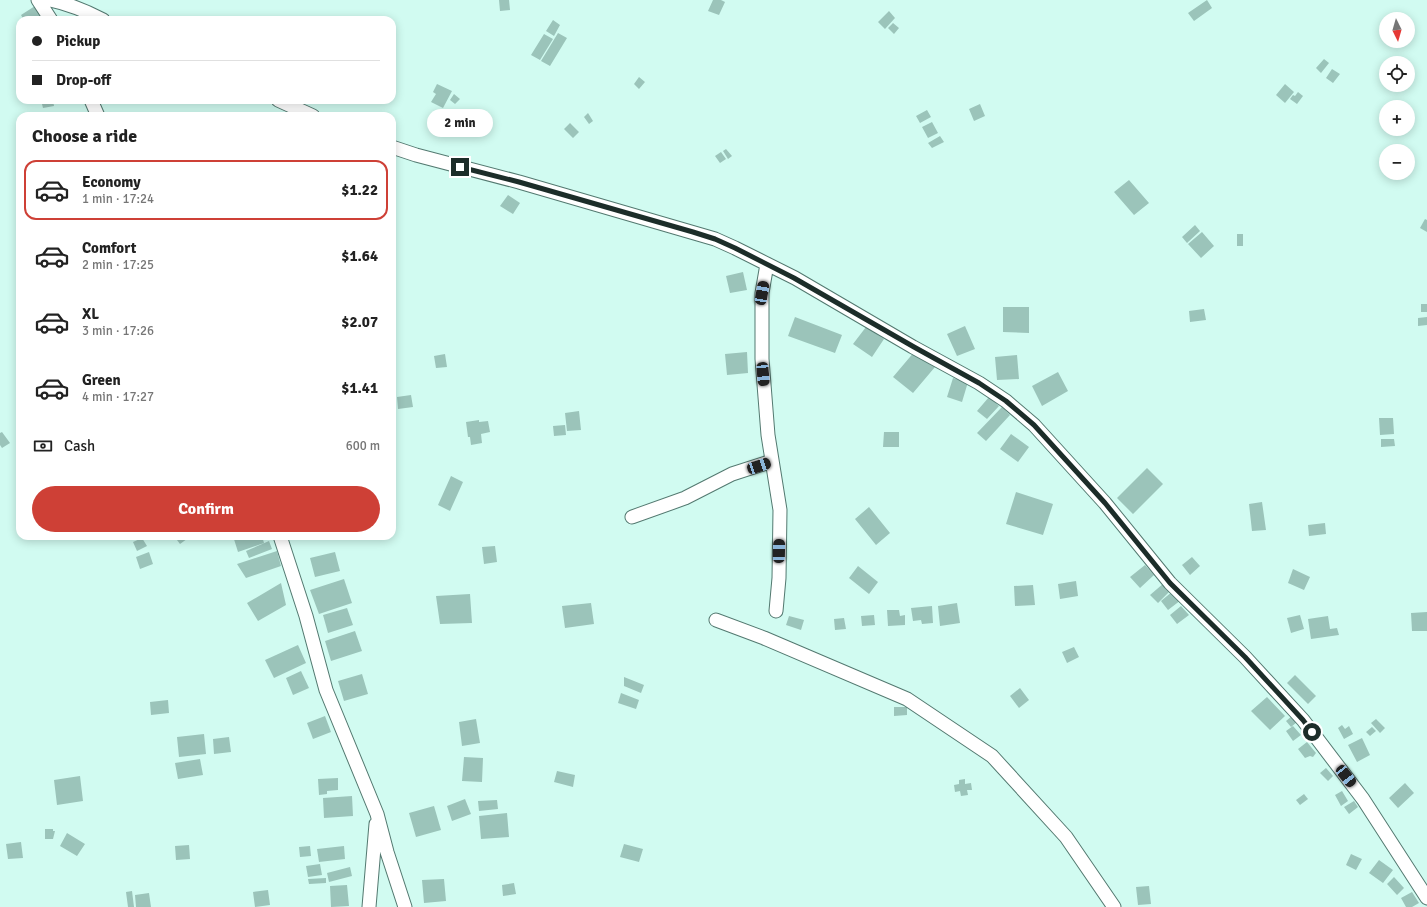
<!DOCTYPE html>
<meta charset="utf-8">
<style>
body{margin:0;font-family:Signika,sans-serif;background:#f6f6f6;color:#222;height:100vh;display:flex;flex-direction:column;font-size:15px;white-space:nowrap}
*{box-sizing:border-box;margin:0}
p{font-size:13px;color:#767676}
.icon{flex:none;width:22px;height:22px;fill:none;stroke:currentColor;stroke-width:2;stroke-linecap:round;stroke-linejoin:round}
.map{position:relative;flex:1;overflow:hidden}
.side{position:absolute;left:16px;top:112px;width:380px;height:428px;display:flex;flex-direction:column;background:#fff;border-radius:12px;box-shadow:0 2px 10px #0003}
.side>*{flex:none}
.top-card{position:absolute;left:16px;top:16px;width:380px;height:88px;border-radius:12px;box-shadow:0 2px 10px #0003;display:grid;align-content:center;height:88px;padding:0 16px;background:#fff}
.needle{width:26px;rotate:175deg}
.buttons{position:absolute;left:1379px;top:12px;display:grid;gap:8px}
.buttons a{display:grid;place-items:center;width:36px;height:36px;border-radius:50%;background:#fff;box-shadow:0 2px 10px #0003;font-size:20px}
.end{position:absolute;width:18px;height:18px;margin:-9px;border:5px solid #1c2d29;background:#fff;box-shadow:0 0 0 2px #fff}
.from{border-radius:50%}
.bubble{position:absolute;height:28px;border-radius:14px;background:#fff;box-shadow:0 2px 10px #0003;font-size:13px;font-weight:800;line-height:28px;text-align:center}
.car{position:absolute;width:12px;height:24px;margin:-12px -6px;border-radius:5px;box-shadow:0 0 3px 1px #0007;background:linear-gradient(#222 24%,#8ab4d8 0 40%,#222 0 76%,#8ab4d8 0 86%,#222 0)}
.top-card b{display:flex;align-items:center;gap:14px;height:38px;font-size:15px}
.top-card b+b{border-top:1px solid #e0e0e0}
.top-card i{width:10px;height:10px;background:#222}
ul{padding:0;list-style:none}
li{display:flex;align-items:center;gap:12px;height:60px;margin:0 8px 6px;padding:0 8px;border:2px solid transparent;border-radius:12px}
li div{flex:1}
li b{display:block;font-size:15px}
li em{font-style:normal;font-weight:800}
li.selected{border-color:#ce4036}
li>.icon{width:36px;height:36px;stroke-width:1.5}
h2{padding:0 16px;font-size:18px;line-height:48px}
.pay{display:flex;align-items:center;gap:10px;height:44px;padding:0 16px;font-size:15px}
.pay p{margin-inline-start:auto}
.button{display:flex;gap:8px;margin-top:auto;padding:8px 16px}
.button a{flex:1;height:46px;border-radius:24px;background:#ce4036;color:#fff;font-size:16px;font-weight:800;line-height:46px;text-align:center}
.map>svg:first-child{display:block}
.building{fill:#9bc4ba}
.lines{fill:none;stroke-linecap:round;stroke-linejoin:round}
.minor-casing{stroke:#537970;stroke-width:15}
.minor{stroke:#fff;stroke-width:13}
.route{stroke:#1c2d29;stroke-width:5}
</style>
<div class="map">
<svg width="1427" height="907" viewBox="0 0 1427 907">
<rect width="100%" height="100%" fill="#d1fbf1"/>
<!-- building -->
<path class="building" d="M499 0H509L510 10 500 11Z
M713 0H721L725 2 719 15 708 11Z
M1207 0 1212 8 1194 21 1188 13Z
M35 6 44 20H24L21 15Z
M889 11 895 18 885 29 878 22Z
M553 20 560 25 554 36 546 31Z
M893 23 899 28 894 34 888 28Z
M558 33 567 38 550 66 541 61Z
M544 34 553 39 540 60 531 55Z
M1324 59 1329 63 1321 73 1316 68Z
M1332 69 1340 74 1333 83 1326 78Z
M639 77 645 82 639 89 634 84Z
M437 84 452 91 443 108 431 102 436 94 433 92Z
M1285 84 1294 92 1285 103 1276 95Z
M1298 92 1303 96 1297 104 1290 99 1293 95 1295 96Z
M454 94 460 99 455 104 450 100Z
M41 100H53L54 106 43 108Z
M980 104 985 116 974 121 969 109Z
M927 110 931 117 920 123 916 116Z
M588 113 593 121 589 124 584 117Z
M932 122 938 133 928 138 922 127Z
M570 123 579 132 573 138 564 129Z
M940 136 944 142 932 148 928 143Z
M726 149 732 156 728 159 723 151Z
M721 152 726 159 720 163 715 156Z
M1129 180 1149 203 1134 215 1114 192Z
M508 195 520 203 513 214 500 206Z
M1425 219 1427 220V232L1420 228Z
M1195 225 1200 231 1187 243 1182 237Z
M1202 232 1214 246 1201 258 1188 244Z
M1237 234H1243V246H1237Z
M743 272 747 290 730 293 726 276Z
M1421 304H1427V312H1421Z
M1003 307H1029V333L1003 332Z
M1204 309 1206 320 1190 322 1189 311Z
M795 317 842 335 835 353 788 336Z
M1427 317V325L1418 326V318Z
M965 326 975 349 957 356 947 334Z
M866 327 884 339 872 357 853 344Z
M915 351 935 367 913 393 893 377Z
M747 352 748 373 727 375 725 354Z
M445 354 447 367 436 368 434 356Z
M1017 355 1019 379 997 380 995 357Z
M1058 372 1068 391 1042 406 1032 386Z
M953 378 968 382 962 402 947 397Z
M411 395 413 407 398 409 397 397Z
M989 397 999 406 987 419 977 411Z
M1002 407 1010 415 986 441 977 433Z
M579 411 581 430 567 431 565 413Z
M1379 418H1393L1394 434 1380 435Z
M479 420V422L488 421 490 432 481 434 482 443 471 445 470 437H468L466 422Z
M565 425 566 435 554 436 553 426Z
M2 432 10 443 2 448 0 445V433Z
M884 432H899V447H883Z
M1011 434 1029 447 1018 462 1000 449Z
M1381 439H1394L1395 446 1381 447Z
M1147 468 1163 484 1133 514 1117 498Z
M451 476 463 482 450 511 438 505Z
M1016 492 1053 504 1043 535 1006 524Z
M1262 502 1266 530 1252 531 1249 504Z
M869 507 890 533 876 545 855 519Z
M1325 523 1326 534 1309 536 1308 525Z
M174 536H191L180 544Z
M233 536H242L243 540 254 536H262L264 543 238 552Z
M142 538 147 546 137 551 133 542Z
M269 541 272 549 249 558 246 551Z
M495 546 497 562 484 564 482 547Z
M277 551 281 566 246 578 237 564Z
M149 552 153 564 140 569 136 557Z
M335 552 340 571 315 577 310 558Z
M1192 557 1200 566 1190 575 1182 565Z
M1145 565 1154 575 1140 588 1130 577Z
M858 566 878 582 869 594 849 578Z
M1293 569 1310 577 1304 590 1288 583Z
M344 579 352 603 319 614 310 590Z
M1076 581 1078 596 1060 599 1058 584Z
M281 583 286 605 258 621 247 603Z
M1164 583 1171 590 1158 603 1150 595Z
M1033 585 1035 605 1015 606 1014 586Z
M1173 591 1181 600 1168 610 1161 601Z
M470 594 472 623 440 624 436 596Z
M591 603 594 624 565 628 562 606Z
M957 603 960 623 940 626 938 606Z
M932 606 933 623 922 624 921 620 913 621 911 608Z
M1181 606 1189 615 1177 624 1170 615Z
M347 608 353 625 328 633 323 615Z
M887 610H899L900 616 905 615V625L888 626Z
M1427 612V631H1412L1411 613Z
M874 615 875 625 862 626 861 616Z
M1300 615 1304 629 1291 633 1287 618Z
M789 616 804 620 801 630 786 625Z
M1328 616 1330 629 1337 628 1339 635 1311 639 1308 619Z
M844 618 846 629 835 630 834 619Z
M355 631 362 651 331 661 325 641Z
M298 645 306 663 274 678 265 660Z
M1074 647 1079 657 1067 663 1062 652Z
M301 671 309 688 293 695 286 678Z
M362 674 368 694 344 701 338 681Z
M1295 675 1316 696 1308 704 1287 683Z
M624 677 644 685 641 693 624 686Z
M1020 688 1029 700 1019 708 1010 696Z
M621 693 639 700 636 709 618 703Z
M1267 697 1285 716 1270 730 1251 711Z
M168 700 169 713 151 715 150 702Z
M894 707H907V715L894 716Z
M325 716 331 732 313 739 307 723Z
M1292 716 1297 722 1291 727 1286 721Z
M476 719 480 743 462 746 459 722Z
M1376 719 1385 728 1380 733 1371 723Z
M1342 725 1345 729 1349 726 1353 734 1344 739 1338 728Z
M1293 726 1301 735 1293 741 1286 731Z
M1372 727 1376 731 1370 736 1366 732Z
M204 734 206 754 179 757 177 737Z
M229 737 231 752 214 754 213 739Z
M1362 738 1370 755 1357 762 1348 745Z
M1307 742 1316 753 1313 757 1310 756 1305 758 1298 749Z
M464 757 483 758 482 782 462 781Z
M200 759 203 775 178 779 175 763Z
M1326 768 1333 776 1328 781 1320 773Z
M557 771 575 775 573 787 554 782Z
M80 776 83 801 57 805 54 780Z
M338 778V790L327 791V794L319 795 318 779Z
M965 779V784L971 783 972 790H967L968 795 961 796 960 791 955 792 954 785 959 784V780Z
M1405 783 1414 793 1398 808 1389 798Z
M1342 791 1348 801 1341 806 1335 795Z
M1304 794 1308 799 1300 805 1296 800Z
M352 796 353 816 324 818 323 798Z
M465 799 471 814 452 821 447 806Z
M497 800 498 809 479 811 478 801Z
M1354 801 1358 807 1349 814 1344 807Z
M434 806 441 830 416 837 409 813Z
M507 813 509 837 481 839 479 816Z
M45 829H53V831H55L53 839H45Z
M67 833 85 844 77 856 60 846Z
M21 842 23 858 8 859 6 844Z
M624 844 643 849 639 862 620 857Z
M189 845 190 859 176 860 175 846Z
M310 846 311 856 300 857 299 847Z
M344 846 345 859 319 862 317 849Z
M1351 854 1362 859 1356 870 1346 865Z
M1379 860 1393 870 1383 883 1369 873Z
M320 864 322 875 308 877 306 866Z
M350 867 352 876 329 882 327 873Z
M1394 877 1404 888 1397 895 1387 884Z
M326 878V883L309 884 308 879Z
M444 879 446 901 424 903 422 880Z
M514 883 516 894 503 896 502 885Z
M347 885 349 906 331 907 330 886Z
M1149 886 1151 904 1138 905 1136 887Z
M268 890 270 905 255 907 253 892Z
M132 891 134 907H128L126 892Z
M1412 892 1419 903 1412 907H1406L1401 898Z
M149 893 151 907H136L135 895Z"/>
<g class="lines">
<defs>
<path id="minor" d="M38 0 51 20
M50 0C69 4 86 11 103 20
M91 100 98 116
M278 100 313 116
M392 147 416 155 519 182 715 239 735 248 795 278 913 347 979 383 1006 401 1034 425 1105 503 1170 583 1245 657 1303 720 1363 799 1427 898
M767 264 762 293V359L768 435 780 510 779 578 776 611
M632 517 685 498 732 474 772 461
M280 536 306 616 326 690 377 814 387 852 405 907
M716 620 764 638 907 699 992 756 1066 837 1114 907
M369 907 376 824"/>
</defs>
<!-- minor casing -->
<use href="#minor" class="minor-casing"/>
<!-- minor -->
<use href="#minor" class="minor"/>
</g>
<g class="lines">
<!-- route -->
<path class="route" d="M460 167 519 182 693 232 715 239 735 248 794 278 914 347 979 383 1006 401 1034 425 1105 503 1170 583 1245 657 1303 720 1312 732"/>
</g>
</svg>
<div class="buttons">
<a><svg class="needle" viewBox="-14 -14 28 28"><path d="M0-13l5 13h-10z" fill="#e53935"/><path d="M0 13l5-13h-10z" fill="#767676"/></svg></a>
<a><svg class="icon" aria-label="locate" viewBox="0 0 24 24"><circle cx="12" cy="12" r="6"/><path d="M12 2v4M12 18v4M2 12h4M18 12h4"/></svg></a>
<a>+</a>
<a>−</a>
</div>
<i class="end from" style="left:1312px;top:732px"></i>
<i class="end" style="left:460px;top:167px"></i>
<div class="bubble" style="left:427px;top:109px;width:66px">2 min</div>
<i class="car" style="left:762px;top:293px;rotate:10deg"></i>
<i class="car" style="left:763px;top:374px;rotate:175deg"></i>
<i class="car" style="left:759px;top:466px;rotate:72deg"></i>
<i class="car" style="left:779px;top:551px;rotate:1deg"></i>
<i class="car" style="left:1346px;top:776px;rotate:142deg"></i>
<div class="top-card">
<b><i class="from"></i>Pickup</b>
<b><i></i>Drop-off</b>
</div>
<section class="side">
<h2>Choose a ride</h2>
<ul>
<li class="selected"><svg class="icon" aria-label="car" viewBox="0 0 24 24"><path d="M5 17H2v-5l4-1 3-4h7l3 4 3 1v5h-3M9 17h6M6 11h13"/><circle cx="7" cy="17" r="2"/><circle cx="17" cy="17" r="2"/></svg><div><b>Economy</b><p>1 min · 17:24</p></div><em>$1.22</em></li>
<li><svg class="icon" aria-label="car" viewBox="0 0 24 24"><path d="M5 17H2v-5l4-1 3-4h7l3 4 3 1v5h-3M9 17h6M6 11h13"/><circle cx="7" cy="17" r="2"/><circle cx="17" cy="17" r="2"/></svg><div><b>Comfort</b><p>2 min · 17:25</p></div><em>$1.64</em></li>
<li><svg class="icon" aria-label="car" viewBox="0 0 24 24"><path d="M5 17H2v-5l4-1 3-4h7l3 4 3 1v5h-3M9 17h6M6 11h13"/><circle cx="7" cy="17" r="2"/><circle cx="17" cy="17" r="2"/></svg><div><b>XL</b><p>3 min · 17:26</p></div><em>$2.07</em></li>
<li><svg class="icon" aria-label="car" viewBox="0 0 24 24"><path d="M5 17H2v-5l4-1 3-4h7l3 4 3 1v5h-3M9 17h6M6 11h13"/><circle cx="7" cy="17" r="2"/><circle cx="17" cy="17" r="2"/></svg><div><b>Green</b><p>4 min · 17:27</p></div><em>$1.41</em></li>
</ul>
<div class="pay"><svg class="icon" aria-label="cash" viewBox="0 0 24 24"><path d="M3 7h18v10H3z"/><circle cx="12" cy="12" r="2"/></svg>Cash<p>600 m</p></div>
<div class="button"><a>Confirm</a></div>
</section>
</div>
